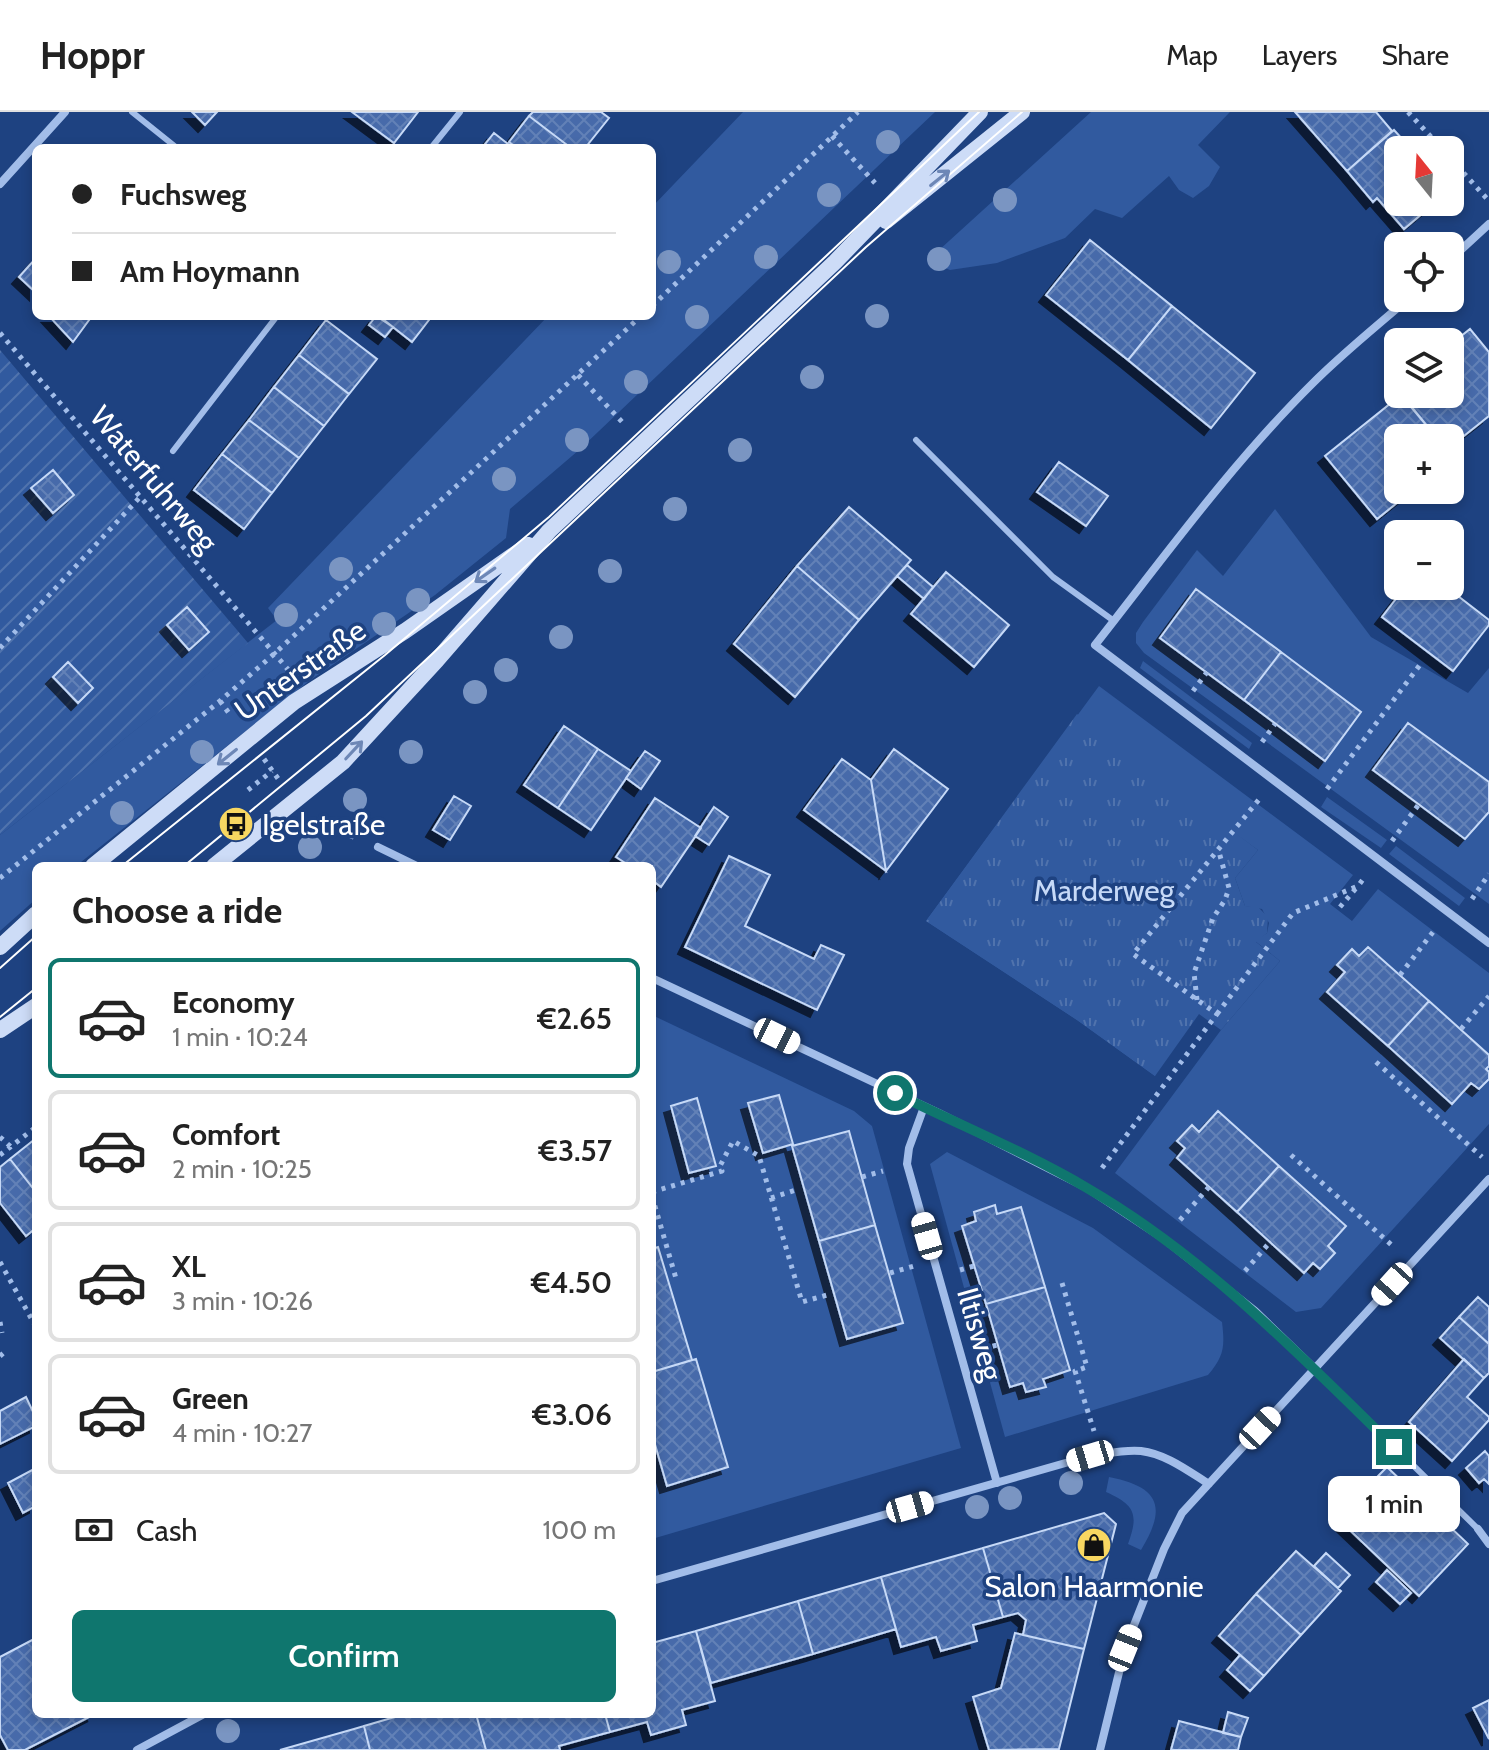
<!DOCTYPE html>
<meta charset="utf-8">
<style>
body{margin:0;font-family:Cabin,sans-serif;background:#f2f2f2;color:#222;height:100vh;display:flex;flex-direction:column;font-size:30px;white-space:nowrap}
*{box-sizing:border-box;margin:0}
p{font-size:26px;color:#767676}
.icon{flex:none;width:44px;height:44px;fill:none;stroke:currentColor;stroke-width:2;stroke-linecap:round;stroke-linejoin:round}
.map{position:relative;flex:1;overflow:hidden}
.side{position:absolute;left:32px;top:750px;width:624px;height:856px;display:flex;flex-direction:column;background:#fff;border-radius:12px;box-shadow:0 4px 12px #0003}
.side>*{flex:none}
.guide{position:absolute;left:32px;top:32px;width:624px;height:176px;border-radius:12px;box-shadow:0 4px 12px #0003;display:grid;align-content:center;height:176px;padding:0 40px;background:#fff}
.needle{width:52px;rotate:342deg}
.controls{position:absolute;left:1384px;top:24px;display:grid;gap:16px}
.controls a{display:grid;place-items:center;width:80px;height:80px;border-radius:12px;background:#fff;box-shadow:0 4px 12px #0003;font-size:40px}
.end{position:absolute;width:36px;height:36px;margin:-18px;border:10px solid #0f766e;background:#fff;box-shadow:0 0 0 4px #fff}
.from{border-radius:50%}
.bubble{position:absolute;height:56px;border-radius:12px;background:#fff;box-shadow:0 4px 12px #0003;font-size:26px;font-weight:600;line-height:56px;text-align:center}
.car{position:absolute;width:24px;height:48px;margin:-24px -12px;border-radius:10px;box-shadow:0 0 6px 2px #0007;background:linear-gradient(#fff 24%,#345 0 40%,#fff 0 76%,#345 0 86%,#fff 0)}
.guide b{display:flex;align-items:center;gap:28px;height:76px;font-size:30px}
.guide b+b{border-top:2px solid #e0e0e0}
.guide i{width:20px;height:20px;background:#222}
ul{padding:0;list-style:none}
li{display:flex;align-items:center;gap:24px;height:120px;margin:0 16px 12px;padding:0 24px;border:4px solid #e0e0e0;border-radius:12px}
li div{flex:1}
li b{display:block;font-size:30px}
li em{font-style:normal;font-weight:600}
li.active{border-color:#0f766e}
li>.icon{width:72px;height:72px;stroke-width:1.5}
h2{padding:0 40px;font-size:36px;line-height:96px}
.pay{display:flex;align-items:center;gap:20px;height:88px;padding:0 40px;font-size:30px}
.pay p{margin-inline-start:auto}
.cta{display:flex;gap:16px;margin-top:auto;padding:16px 40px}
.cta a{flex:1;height:92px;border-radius:12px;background:#0f766e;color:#fff;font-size:32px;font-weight:600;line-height:92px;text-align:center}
header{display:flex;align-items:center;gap:48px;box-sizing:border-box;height:112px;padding:0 40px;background:#fff;border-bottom:2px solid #e0e0e0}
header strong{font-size:38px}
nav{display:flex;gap:44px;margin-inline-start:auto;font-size:28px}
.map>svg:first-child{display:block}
.grass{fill:#315a9f}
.park{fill:url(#park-tufts)}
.garden{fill:url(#garden-furrows)}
.building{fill:url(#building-cross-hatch);stroke:#c6d9f7;stroke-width:2;filter:url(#shadow)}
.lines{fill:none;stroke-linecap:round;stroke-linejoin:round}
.path{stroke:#a2bde9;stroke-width:5;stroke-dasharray:4 6;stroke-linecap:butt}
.service{stroke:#a2bde9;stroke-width:6}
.minor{stroke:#a2bde9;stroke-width:8}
.secondary{stroke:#cddcf7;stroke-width:16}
.tram{stroke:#fff;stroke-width:2}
.tree{fill:#7a95c2}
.oneway{stroke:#6d87b6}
.route{stroke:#0f766e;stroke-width:10}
.labels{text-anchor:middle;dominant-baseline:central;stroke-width:7;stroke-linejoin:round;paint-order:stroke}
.street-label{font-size:30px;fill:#fff;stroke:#1e4281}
.poi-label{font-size:30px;fill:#fff;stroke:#1e4281;text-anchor:start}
.park-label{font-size:30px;fill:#c6d9f7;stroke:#1e4281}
</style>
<header>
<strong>Hoppr</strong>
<nav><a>Map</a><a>Layers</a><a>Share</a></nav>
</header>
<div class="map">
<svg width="1489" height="1638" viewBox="0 0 1489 1638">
<defs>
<pattern id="park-tufts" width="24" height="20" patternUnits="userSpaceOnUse" patternTransform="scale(2)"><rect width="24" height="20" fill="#315a9f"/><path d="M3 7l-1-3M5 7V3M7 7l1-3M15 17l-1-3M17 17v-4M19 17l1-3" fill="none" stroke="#5073ad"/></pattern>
<pattern id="garden-furrows" width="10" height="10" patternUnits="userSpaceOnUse" patternTransform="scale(2)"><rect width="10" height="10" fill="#315a9f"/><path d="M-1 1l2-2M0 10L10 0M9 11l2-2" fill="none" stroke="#5073ad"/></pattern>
<pattern id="building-cross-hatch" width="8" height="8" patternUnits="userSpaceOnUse" patternTransform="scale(2)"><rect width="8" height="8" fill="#466baa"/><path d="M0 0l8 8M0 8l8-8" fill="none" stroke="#6281b7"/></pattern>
<filter id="shadow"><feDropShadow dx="-7" dy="7" stdDeviation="0" flood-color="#0009"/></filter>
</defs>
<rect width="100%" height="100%" fill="#1e4281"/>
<!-- grass -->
<path class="grass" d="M743 0H935L579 338 510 397 506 426 435 483 309 569 76 754H36V787L0 819V723L277 508 268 496 548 204H652V95Z
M1091 0H1230L1198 33 1220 55 1209 74 1193 86 1179 78 1169 64 1122 106 1095 97 1065 126 997 151 950 158 927 149Z
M1275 397 1371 525 1468 581 1489 556V792L1144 541 1136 531V521L1143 510 1197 438 1223 464Z
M1143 549 1252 631 1249 637 1140 556Z
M1099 574 1353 763 1330 792 1352 809 1378 777 1489 861V1012L1321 1196 1296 1200 1115 1061 1221 918 1280 849 1255 829 1267 821 1269 811 1262 797 1245 794 1235 766 1258 738 1215 707 1155 964 1077 908 926 809Z
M1327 685 1387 728 1381 736 1321 695Z
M1396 734 1465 786 1459 794 1389 742Z
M652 903 854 999 872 1014 961 1336 652 1427Z
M947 1040 1093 1116 1222 1210C1225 1235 1224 1244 1208 1263L1005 1325 930 1052Z
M1109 1365C1160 1375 1167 1395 1141 1438L1128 1432C1139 1402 1135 1393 1106 1380Z"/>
<!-- park -->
<path class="park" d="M1077 602 1258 738 1235 766 1245 794 1258 795 1268 805 1267 821 1256 830 1280 849 1221 918 1199 902 1155 964 1077 908 926 809Z"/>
<!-- garden -->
<path class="garden" d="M0 238 248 531 0 723Z"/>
<!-- building -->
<path class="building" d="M192 0H217L205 13Z
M352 0H418L394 31Z
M533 0H601L609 6 585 36H571L529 4Z
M1295 0H1376L1392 19 1347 59Z
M529 4 571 36H517L509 30Z
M1394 18 1404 29 1399 34 1403 38H1398V90H1436L1404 117 1377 86 1373 90 1347 59Z
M494 21 513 36H482Z
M1090 128 1172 194 1128 248 1046 183Z
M36 146V181L19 165Z
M1172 194 1255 261 1211 316 1128 248Z
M49 204H92L73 230Z
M376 204 393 215 385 225 369 213Z
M379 204H432L412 230Z
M326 208 377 247 349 282 299 243Z
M1470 217 1489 240V304L1450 335V326H1437L1401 282H1450V233Z
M299 243 349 282 324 314 274 275Z
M274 275 324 314 299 346 249 308Z
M1401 283 1437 326H1398V378H1413L1377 407 1325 344Z
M249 308 299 346 272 381 222 342Z
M222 342 272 381 244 417 194 378Z
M1059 350 1108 384 1086 414 1037 380Z
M53 358 74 383 53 401 31 376Z
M849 395 911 448 859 508 797 454Z
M907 453 933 475 924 487 897 464Z
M797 454 859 508 795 585 734 532Z
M946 460 1009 513 974 555 911 502Z
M1406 474H1445L1489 508V513L1453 559 1382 505Z
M1196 477 1281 540 1244 588 1160 526Z
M187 495 209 520 189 538 167 513Z
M1281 540 1361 600 1325 649 1244 588Z
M68 550 93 576 78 591 53 565Z
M1408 611 1489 670V700L1465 727 1373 658Z
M564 614 598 637 558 696 524 673Z
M598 637 631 659 591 718 558 696Z
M894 637 948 677 886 759 871 668Z
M645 639 660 649 641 677 626 666Z
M842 647 871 668 886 759 804 698Z
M454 684 471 694 450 728 433 718Z
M655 686 701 716 661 775 652 768V754H630L616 745Z
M714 695 728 705 709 733 695 724Z
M729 744 770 763 745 814 814 847 821 833 844 843 817 898 685 835Z
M1368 835 1429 889 1388 934 1327 880 1345 860 1337 853 1352 837 1359 844Z
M1429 889 1489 943V954L1486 957 1489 960V967L1479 977 1471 971 1452 992 1388 934Z
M779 983 793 1032 763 1041 748 991Z
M697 986 716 1054 689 1061 671 994Z
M1218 999 1279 1054 1237 1100 1177 1046 1185 1036 1177 1029 1192 1013 1199 1020Z
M849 1019 875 1113 819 1129 792 1034Z
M35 1027 36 1028V1080L10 1047Z
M10 1047 36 1080V1116L26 1124 0 1091V1055Z
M1279 1054 1346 1114 1328 1134 1335 1141 1320 1157 1313 1151 1304 1161 1237 1100Z
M995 1093 997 1102 1021 1095 1045 1175 986 1192 962 1114 976 1109 974 1100Z
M875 1113 903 1211 847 1227 819 1129Z
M658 1135 692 1248 652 1260V1137Z
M1045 1175 1070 1258 1043 1267 1046 1275 1026 1280 1023 1271 1010 1275 986 1192Z
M1478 1185 1489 1195V1232L1459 1205Z
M1459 1205 1489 1232V1261L1484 1266 1440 1226Z
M696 1247 728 1355 667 1374 652 1322V1260Z
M1464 1247 1484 1266 1467 1285 1489 1305V1308L1452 1349 1409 1310Z
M26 1285 36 1306V1314L0 1332V1299Z
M1485 1339 1489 1344V1372L1484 1367 1479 1371 1466 1356Z
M1387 1355 1468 1432 1419 1484 1337 1406Z
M36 1356V1394L23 1401 8 1371Z
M1104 1401 1116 1412 1084 1537 1023 1523 1026 1508 1018 1501 1003 1505 983 1436Z
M983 1436 1003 1505 973 1513 977 1529 941 1539 936 1525 901 1535 881 1465Z
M1296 1439 1341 1479 1301 1523 1256 1482Z
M1326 1441 1350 1463 1338 1476 1314 1454Z
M1387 1458 1411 1481 1400 1492 1376 1470Z
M881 1465 896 1517 813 1542 798 1489Z
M1256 1482 1301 1523 1264 1564 1219 1524Z
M798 1489 813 1542 711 1571 696 1519Z
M696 1519 715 1589 682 1598 686 1613 651 1623 647 1610 610 1620 605 1602H652V1531Z
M1015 1521 1084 1537 1059 1637 989 1638 973 1585 1001 1576Z
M36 1526V1602H95L25 1638H8L0 1623V1545Z
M1240 1543 1264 1564 1250 1579 1227 1558Z
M1489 1588V1627L1473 1596Z
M1228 1600 1248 1606 1241 1625 1223 1621Z
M405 1602H476L486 1638H370L364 1614Z
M476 1602H605L610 1620 559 1634 560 1638H486Z
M1179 1609 1241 1625 1238 1638H1171Z
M364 1614 370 1638H280L354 1617Z"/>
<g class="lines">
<!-- path -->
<path class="path" d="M1408 0 1443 38
M832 24 875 71
M1450 46 1489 89
M652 194 858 0
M0 221 291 561
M578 263 625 313
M0 536 140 385
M1193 579 1207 560
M220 589 231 604
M1262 630 1275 612
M264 647 279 668
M1327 677 1422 550
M248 678 272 659
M313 709 356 726
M1392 729 1419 692
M0 766 220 589 274 542 641 204
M1472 787 1489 762
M1340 795 1357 775
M1400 863 1433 820
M1197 888 1194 861 1213 806 1225 788 1229 776 1219 740
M1217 902 1293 801 1358 774 1364 766
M1461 917 1489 884
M1376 950 1482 1045
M0 1025 11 1035
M0 1043 36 1015
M1291 1043 1395 1136
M1102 1056 1217 902 1133 842 1261 685
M862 1065 883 1059
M652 1080 722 1059 720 1054 733 1029 759 1044 802 1190 827 1183
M652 1084 677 1170
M771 1086 796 1078
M1180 1108 1209 1075
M0 1150 36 1215
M960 1158 974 1154
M1245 1159 1270 1130
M890 1161 914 1154
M1062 1171 1087 1255 1075 1259 1094 1319
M0 1210 2 1221
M983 1237 997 1233
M0 1244 7 1238"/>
<!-- service -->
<path class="service" d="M132 0 177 36
M431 36 460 0
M916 328 1053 465 1114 509
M173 339 277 204
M1315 1257 1478 1417"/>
<!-- minor -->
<path class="minor" d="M0 72 65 0
M1450 148 1489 112
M1409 186C1377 214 1343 241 1313 271 1232 351 1165 444 1095 533L1489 831
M378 735 417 754
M652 866 939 1001 1087 1076 1164 1127 1255 1199 1315 1257
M924 995 909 1036 907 1052 997 1371
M1478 1417 1489 1432
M652 1469 1090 1344C1106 1342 1125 1337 1141 1339 1166 1342 1188 1359 1209 1372
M137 1638 204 1602
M1100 1638 1125 1536 1164 1437 1182 1401 1489 1067"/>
<!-- secondary -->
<path class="secondary" d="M886 109 1022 0
M93 754 294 590 405 519 528 433
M214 754 343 650 437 548 549 419 835 150 980 0
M0 835 36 802
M0 918 36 894"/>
<!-- tram -->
<path class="tram" d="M122 754 385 543 549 405 979 0
M184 754 366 604 866 135 1022 0
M0 856 36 824
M0 905 36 876"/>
</g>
<!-- trees -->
<g class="tree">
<circle cx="888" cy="30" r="12"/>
<circle cx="829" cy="83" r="12"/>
<circle cx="1005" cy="88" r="12"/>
<circle cx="766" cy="145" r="12"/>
<circle cx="939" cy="147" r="12"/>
<circle cx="669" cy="150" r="12"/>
<circle cx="877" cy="204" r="12"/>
<circle cx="697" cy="205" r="12"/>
<circle cx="812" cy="265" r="12"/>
<circle cx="636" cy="270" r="12"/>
<circle cx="577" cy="328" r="12"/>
<circle cx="740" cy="338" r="12"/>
<circle cx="504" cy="367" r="12"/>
<circle cx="675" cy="397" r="12"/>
<circle cx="341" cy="457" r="12"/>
<circle cx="610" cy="459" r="12"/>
<circle cx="418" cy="488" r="12"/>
<circle cx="286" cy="503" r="12"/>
<circle cx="384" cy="512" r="12"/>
<circle cx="561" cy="525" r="12"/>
<circle cx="506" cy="558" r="12"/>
<circle cx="475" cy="580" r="12"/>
<circle cx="202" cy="640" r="12"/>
<circle cx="411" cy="640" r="12"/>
<circle cx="355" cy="688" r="12"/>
<circle cx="122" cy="701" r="12"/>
<circle cx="310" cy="735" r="12"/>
<circle cx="1071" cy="1371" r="12"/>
<circle cx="1010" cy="1386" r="12"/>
<circle cx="977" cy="1395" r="12"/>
<circle cx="228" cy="1619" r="12"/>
</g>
<!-- one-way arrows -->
<defs><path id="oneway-shaft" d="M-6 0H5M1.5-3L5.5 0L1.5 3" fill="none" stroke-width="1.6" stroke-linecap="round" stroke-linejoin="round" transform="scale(2)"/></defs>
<g class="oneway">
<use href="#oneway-shaft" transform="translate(940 66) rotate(-39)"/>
<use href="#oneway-shaft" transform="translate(485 463) rotate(145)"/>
<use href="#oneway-shaft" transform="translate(354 638) rotate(-47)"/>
<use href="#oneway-shaft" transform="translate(227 645) rotate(141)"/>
</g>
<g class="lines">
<!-- route -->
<path class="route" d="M895 981C959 1013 1026 1040 1087 1076 1204 1144 1298 1241 1394 1335"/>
</g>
<!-- icons -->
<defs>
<symbol id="bus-disc" viewBox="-11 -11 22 22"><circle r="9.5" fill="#f8d761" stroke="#1e4281"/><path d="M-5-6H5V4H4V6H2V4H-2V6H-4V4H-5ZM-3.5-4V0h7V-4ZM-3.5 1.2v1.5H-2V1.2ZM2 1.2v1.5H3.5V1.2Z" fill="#111"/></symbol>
<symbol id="shop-disc" viewBox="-11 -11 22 22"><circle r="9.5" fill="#f8d761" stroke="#1e4281"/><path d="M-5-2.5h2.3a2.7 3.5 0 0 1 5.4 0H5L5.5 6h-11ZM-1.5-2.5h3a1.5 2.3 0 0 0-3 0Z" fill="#111"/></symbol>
</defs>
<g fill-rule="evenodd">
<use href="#bus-disc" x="216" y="692" width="40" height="40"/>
<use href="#shop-disc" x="1074" y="1413" width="40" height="40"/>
</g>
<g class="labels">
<!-- street labels -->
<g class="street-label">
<text transform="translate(154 367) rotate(50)">Waterfuhrweg</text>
<text transform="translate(300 558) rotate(-35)">Unterstraße</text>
<text transform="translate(980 1222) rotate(74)">Iltisweg</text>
</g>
<!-- poi labels -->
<g class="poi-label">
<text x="262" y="712">Igelstraße</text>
<text x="1094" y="1474" text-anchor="middle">Salon Haarmonie</text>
</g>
<!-- park labels -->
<g class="park-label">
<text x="1104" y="778">Marderweg</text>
</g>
</g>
</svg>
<div class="controls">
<a><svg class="needle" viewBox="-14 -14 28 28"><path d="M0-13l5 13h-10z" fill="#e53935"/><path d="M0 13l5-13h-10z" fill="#767676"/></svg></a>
<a><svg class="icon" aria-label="locate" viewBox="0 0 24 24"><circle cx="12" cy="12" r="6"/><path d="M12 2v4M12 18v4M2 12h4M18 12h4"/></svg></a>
<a><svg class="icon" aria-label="layers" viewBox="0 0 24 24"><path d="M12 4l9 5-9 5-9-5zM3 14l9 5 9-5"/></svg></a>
<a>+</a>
<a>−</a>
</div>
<i class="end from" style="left:895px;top:981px"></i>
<i class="end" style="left:1394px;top:1335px"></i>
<div class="bubble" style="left:1328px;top:1364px;width:132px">1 min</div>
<i class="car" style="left:777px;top:924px;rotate:116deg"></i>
<i class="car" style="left:927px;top:1124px;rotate:344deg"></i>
<i class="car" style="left:1392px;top:1172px;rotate:222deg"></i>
<i class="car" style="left:1260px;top:1316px;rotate:43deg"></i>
<i class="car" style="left:1090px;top:1344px;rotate:253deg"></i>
<i class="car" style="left:910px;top:1395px;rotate:74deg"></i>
<i class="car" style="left:1125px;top:1536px;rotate:22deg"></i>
<div class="guide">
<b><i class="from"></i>Fuchsweg</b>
<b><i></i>Am Hoymann</b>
</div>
<section class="side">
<h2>Choose a ride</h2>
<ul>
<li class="active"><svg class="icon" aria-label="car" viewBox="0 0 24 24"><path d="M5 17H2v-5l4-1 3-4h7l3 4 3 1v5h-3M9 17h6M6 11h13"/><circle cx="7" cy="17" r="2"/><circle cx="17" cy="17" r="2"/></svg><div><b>Economy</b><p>1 min · 10:24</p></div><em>€2.65</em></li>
<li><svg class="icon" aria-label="car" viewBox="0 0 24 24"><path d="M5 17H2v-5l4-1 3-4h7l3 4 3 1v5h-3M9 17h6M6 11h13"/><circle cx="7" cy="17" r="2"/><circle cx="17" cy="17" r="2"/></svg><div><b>Comfort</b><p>2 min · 10:25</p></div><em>€3.57</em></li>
<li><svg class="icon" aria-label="car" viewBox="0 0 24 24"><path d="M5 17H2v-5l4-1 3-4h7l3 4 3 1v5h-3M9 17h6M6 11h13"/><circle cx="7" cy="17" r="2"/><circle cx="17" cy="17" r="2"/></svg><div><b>XL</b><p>3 min · 10:26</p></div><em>€4.50</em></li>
<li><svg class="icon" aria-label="car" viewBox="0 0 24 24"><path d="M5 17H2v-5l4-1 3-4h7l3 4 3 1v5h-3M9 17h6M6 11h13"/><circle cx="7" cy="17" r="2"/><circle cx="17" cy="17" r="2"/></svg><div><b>Green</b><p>4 min · 10:27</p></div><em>€3.06</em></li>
</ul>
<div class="pay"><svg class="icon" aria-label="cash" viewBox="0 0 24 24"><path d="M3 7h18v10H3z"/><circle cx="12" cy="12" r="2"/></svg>Cash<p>100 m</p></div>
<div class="cta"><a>Confirm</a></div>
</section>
</div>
